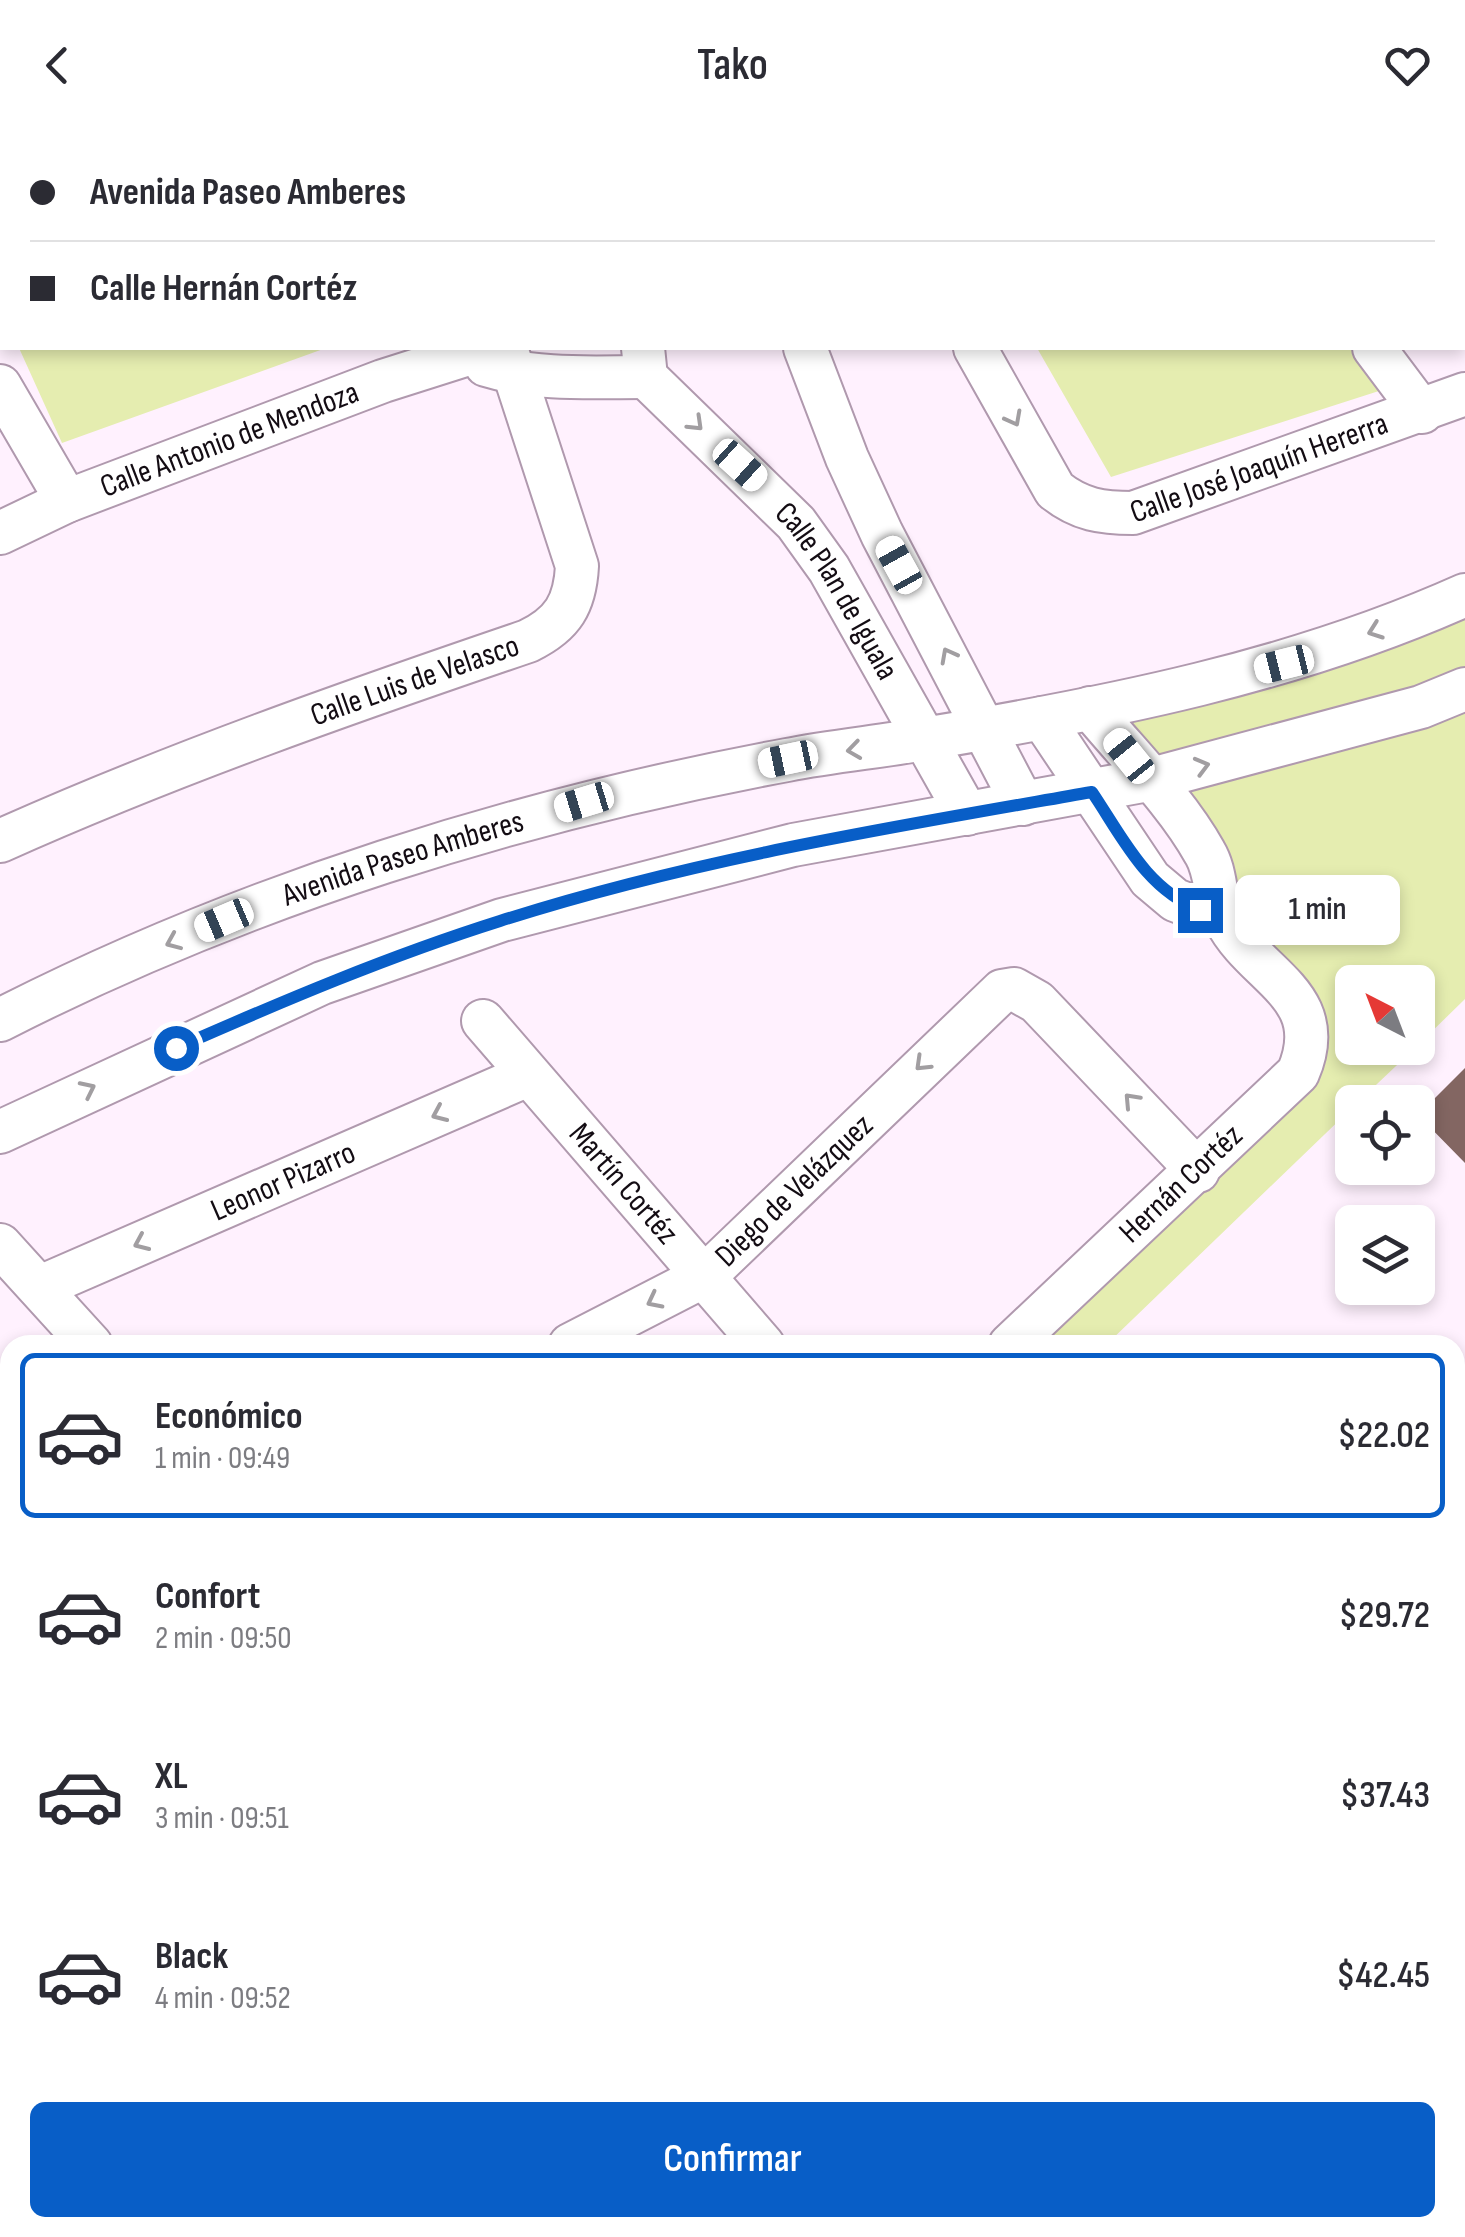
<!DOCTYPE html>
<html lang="es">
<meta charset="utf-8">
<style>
body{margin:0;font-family:"Sofia Sans Condensed",sans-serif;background:#f2f2f3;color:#2b2b33;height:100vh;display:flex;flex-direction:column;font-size:38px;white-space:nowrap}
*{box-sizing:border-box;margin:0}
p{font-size:32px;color:#7c7c81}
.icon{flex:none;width:55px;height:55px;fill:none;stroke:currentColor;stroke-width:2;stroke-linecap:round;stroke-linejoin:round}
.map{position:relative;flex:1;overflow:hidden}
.drawer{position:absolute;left:0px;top:1205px;width:1465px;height:902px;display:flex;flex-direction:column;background:#fff;border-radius:30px 30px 0 0;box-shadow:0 5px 15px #0003}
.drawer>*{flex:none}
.top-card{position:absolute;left:0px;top:0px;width:1465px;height:220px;box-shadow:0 5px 15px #0003;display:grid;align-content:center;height:220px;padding:0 30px;background:#fff}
.needle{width:65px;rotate:318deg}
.tools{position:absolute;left:1335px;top:835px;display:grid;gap:20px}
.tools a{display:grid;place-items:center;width:100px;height:100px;border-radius:15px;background:#fff;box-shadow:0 5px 15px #0003;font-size:50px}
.end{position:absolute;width:45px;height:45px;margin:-22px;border:12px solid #085ec7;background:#fff;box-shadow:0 0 0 5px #fff}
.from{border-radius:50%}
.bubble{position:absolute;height:70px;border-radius:15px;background:#fff;box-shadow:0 5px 15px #0003;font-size:32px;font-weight:600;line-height:70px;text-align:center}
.car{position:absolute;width:30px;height:60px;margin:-30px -15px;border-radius:12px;box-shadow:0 0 8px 2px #0007;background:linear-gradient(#fff 24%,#345 0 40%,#fff 0 76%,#345 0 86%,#fff 0)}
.top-card b{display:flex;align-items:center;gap:35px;height:95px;font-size:38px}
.top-card b+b{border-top:2px solid #e1e1e2}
.top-card i{width:25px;height:25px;background:#2b2b33}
ul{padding:18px 0 0;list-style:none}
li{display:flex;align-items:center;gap:30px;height:165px;margin:0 20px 15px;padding:0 10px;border:5px solid transparent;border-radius:15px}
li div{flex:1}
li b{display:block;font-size:38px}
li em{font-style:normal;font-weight:600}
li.on{border-color:#085ec7}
li>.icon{width:90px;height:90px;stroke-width:1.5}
.button{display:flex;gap:20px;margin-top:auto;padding:20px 30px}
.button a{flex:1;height:115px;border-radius:15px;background:#085ec7;color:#fff;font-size:40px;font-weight:600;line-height:115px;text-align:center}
header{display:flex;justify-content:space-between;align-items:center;height:130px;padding:0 30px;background:#fff;font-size:45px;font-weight:600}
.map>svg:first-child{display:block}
.green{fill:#e5edb0}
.building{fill:#836662}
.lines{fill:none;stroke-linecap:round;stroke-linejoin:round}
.service-casing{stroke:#b099ae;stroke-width:24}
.minor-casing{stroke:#b099ae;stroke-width:46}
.service{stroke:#fff;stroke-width:20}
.minor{stroke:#fff;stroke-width:42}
.oneway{stroke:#a19ea1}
.route{stroke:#085ec7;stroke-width:12}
.labels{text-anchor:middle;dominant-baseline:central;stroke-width:8;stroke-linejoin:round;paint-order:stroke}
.street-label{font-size:32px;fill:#130c13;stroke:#fff1fe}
</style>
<header><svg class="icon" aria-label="back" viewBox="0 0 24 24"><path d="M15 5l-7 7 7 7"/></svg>Tako<svg class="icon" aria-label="heart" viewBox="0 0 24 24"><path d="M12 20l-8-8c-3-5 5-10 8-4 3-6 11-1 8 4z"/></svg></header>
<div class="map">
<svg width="1465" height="2107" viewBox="0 0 1465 2107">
<rect width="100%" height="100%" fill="#fff1fe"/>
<!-- green -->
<path class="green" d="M0 0H207L208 2H2V181Z
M911 0H1188L1190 2H913Z
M19 218H326L62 313Z
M1037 218H1350L1382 260 1111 347Z
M1465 458V869L1418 915V852H1352V918H1415L1358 972H1352V978L1106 1215H1010L1307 922 1090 578Z"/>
<!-- building -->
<path class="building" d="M1465 938V1033L1418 985Z
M1455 1646 1465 1652V2107H1314L1301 2098H1455Z
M834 2098H1055L1071 2107H828Z"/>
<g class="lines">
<defs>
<path id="service" d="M1455 1423 1465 1428
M1183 2098 1197 2107
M563 2107 569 2098"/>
<g id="minor">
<path d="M247 0 248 2"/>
<path d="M552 0 553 2"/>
<path d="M858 0 859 2"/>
<path d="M1215 0 1217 2"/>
<path id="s1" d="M643 218 646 247 796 393 829 439 967 684"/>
<path d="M805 218 847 328 882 404 1023 674"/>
<path id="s2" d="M975 218 1055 360C1080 380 1102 383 1133 383L1465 264"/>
<path d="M1374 218 1422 282"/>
<path d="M486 235C538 251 593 247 646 247"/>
<path d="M0 256 67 371"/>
<path id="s3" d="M0 403 67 371 383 251 487 218"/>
<path d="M1042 588 1150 749 1175 770 1225 789"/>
<path id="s4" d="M0 711C172 634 349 572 528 511 563 494 575 474 577 436L506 218"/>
<path id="s5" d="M0 890C245 765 517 680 787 630 832 621 878 617 924 609 1109 578 1293 542 1465 465"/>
<path id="s6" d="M483 891 763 1215"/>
<path d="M0 1002 322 853 502 790 793 715 1148 650 1421 577 1465 559"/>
<path d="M0 1115 91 1215"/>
<path id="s7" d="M40 1157 528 945"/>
<path id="s8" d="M570 1215 706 1145 1002 861 1014 859 1037 872 1198 1041"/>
<path id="s9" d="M1010 1215 1298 943C1332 864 1254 847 1225 789 1214 769 1217 743 1205 723 1176 671 1128 624 1090 578"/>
<path d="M0 1514 10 1525"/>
<path d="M0 1811 10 1793"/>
<path d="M121 2107 126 2098"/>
<path d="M404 2107 409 2098"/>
</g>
</defs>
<!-- service casing -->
<use href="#service" class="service-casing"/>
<!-- minor casing -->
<use href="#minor" class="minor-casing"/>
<!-- service -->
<use href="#service" class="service"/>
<!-- minor -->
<use href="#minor" class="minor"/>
</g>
<!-- one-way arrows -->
<defs><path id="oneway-chevron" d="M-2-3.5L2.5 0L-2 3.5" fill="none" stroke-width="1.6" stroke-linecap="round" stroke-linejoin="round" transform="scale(2.5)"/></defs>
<g class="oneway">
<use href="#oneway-chevron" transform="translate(1014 289) rotate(62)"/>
<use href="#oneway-chevron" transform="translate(696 294) rotate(44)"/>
<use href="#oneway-chevron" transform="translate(1375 501) rotate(160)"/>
<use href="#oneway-chevron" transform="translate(948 525) rotate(-118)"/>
<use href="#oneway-chevron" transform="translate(854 620) rotate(172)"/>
<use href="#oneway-chevron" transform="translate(1202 636) rotate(-15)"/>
<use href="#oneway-chevron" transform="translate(173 812) rotate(157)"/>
<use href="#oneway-chevron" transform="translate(922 934) rotate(136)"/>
<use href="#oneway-chevron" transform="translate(88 959) rotate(-26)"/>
<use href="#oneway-chevron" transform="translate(1131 970) rotate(-133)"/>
<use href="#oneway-chevron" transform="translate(439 984) rotate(156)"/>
<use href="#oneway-chevron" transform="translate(141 1113) rotate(156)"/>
<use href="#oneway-chevron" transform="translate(654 1171) rotate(153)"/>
</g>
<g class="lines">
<!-- route -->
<path class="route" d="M176 918C283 871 389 826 500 791 693 729 893 697 1092 662 1123 708 1146 759 1200 780"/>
</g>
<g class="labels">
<!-- street labels -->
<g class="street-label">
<text stroke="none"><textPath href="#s3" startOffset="248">Calle Antonio de Mendoza</textPath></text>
<text stroke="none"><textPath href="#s2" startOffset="380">Calle José Joaquín Hererra</textPath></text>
<text stroke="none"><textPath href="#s1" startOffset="318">Calle Plan de Iguala</textPath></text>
<text stroke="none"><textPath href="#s4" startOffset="445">Calle Luis de Velasco</textPath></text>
<text stroke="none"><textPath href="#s5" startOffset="435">Avenida Paseo Amberes</textPath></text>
<text stroke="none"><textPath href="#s7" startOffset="265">Leonor Pizarro</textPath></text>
<text stroke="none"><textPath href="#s6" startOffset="215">Martín Cortéz</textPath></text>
<text stroke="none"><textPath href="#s9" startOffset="235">Hernán Cortéz</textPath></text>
<text stroke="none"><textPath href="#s8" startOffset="275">Diego de Velázquez</textPath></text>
</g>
</g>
</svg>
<div class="tools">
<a><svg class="needle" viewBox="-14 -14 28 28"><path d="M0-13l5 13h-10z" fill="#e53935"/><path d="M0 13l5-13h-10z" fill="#7c7c81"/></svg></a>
<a><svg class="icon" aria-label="locate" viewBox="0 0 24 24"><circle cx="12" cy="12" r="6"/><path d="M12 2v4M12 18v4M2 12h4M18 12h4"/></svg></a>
<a><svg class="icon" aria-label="layers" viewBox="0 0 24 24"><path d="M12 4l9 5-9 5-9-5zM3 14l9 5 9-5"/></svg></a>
</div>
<i class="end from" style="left:176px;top:918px"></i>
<i class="end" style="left:1200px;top:780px"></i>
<div class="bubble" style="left:1235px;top:745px;width:165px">1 min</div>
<i class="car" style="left:740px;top:335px;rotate:132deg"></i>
<i class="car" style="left:899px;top:435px;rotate:331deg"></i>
<i class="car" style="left:1284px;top:534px;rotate:256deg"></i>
<i class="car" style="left:1129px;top:626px;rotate:321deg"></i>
<i class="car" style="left:788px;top:629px;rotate:258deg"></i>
<i class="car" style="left:584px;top:672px;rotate:253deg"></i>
<i class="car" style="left:224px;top:790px;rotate:247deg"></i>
<div class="top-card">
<b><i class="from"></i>Avenida Paseo Amberes</b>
<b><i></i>Calle Hernán Cortéz</b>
</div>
<section class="drawer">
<ul>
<li class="on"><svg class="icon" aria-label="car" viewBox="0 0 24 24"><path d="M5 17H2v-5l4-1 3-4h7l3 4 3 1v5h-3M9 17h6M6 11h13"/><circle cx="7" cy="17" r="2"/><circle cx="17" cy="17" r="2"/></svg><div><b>Económico</b><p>1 min · 09:49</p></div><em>$22.02</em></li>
<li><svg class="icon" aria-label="car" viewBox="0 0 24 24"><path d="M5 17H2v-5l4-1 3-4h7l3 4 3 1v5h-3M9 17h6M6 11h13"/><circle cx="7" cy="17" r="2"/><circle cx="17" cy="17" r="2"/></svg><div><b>Confort</b><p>2 min · 09:50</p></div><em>$29.72</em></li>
<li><svg class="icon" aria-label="car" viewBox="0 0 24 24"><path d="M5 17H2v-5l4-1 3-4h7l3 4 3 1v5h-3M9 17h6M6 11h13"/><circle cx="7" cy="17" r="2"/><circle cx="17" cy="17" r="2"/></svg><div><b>XL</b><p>3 min · 09:51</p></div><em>$37.43</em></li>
<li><svg class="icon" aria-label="car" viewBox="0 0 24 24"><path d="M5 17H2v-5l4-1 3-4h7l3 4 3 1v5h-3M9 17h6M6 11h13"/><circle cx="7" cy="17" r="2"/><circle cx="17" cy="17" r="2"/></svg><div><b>Black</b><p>4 min · 09:52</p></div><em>$42.45</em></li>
</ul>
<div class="button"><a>Confirmar</a></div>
</section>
</div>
